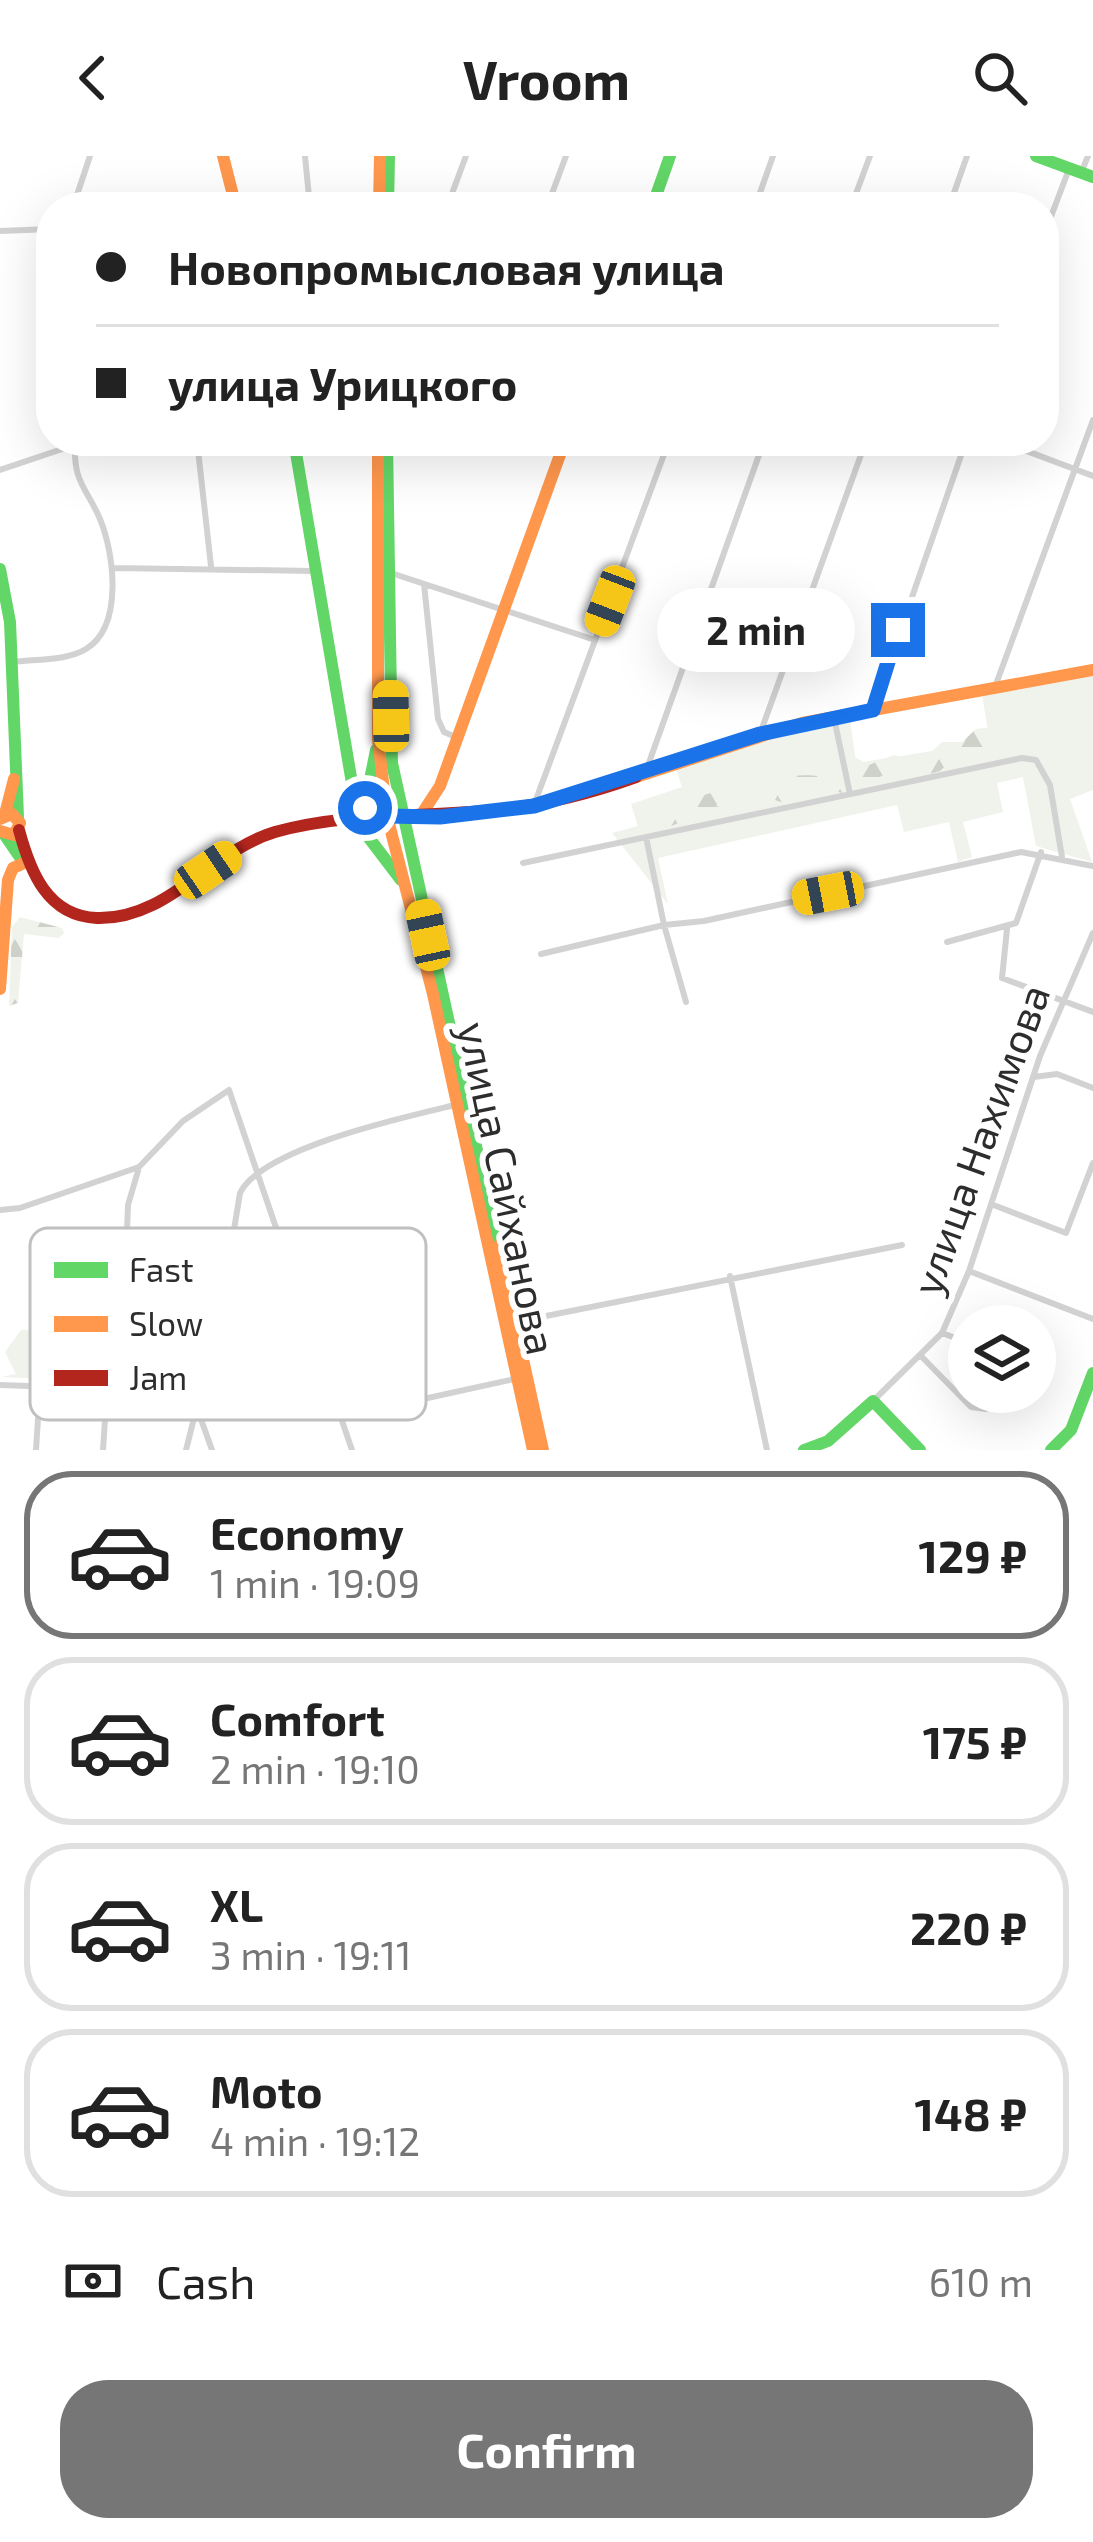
<!DOCTYPE html>
<meta charset="utf-8">
<style>
body{margin:0;font-family:"Exo 2",sans-serif;background:#f6f6f6;color:#222;height:100vh;display:flex;flex-direction:column;font-size:45px;white-space:nowrap}
*{box-sizing:border-box;margin:0}
p{font-size:39px;color:#767676}
.icon{flex:none;width:66px;height:66px;fill:none;stroke:currentColor;stroke-width:2;stroke-linecap:round;stroke-linejoin:round}
.map{position:relative;height:1294px;overflow:hidden}
.side{display:flex;flex-direction:column;background:#fff;flex:1}
.side>*{flex:none}
.top-card{position:absolute;left:36px;top:36px;width:1023px;height:264px;border-radius:48px;box-shadow:0 12px 48px #0002;display:grid;align-content:center;height:264px;padding:0 60px;background:#fff}
.tools{position:absolute;left:948px;top:1149px;display:grid;gap:24px}
.tools a{display:grid;place-items:center;width:108px;height:108px;border-radius:50%;background:#fff;box-shadow:0 12px 48px #0002;font-size:60px}
.end{position:absolute;width:54px;height:54px;margin:-27px;border:15px solid #1a73e8;background:#fff;box-shadow:0 0 0 6px #fff}
.from{border-radius:50%}
.bubble{position:absolute;height:84px;border-radius:42px;background:#fff;box-shadow:0 12px 48px #0002;font-size:39px;font-weight:700;line-height:84px;text-align:center}
.car{position:absolute;width:36px;height:72px;margin:-36px -18px;border-radius:15px;box-shadow:0 0 9px 3px #0007;background:linear-gradient(#f5c518 24%,#345 0 40%,#f5c518 0 76%,#345 0 86%,#f5c518 0)}
.top-card b{display:flex;align-items:center;gap:42px;height:114px;font-size:45px}
.top-card b+b{border-top:3px solid #e0e0e0}
.top-card i{width:30px;height:30px;background:#222}
ul{padding:21px 0 0;list-style:none}
li{display:flex;align-items:center;gap:36px;height:168px;margin:0 24px 18px;padding:0 36px;border:6px solid #e0e0e0;border-radius:48px}
li div{flex:1}
li b{display:block;font-size:45px}
li em{font-style:normal;font-weight:700}
li.selected{border-color:#767676}
li>.icon{width:108px;height:108px;stroke-width:1.5}
.pay{display:flex;align-items:center;gap:30px;height:132px;padding:0 60px;font-size:45px}
.pay p{margin-inline-start:auto}
.cta{display:flex;gap:24px;margin-top:auto;padding:24px 60px}
.cta a{flex:1;height:138px;border-radius:48px;background:#767676;color:#fff;font-size:48px;font-weight:700;line-height:138px;text-align:center}
header{display:flex;justify-content:space-between;align-items:center;height:156px;padding:0 60px;background:#fff;font-size:54px;font-weight:700}
.map>svg:first-child{display:block}
.grass{fill:#eff3eb}
.forest{fill:url(#forest-firs)}
.lines{fill:none;stroke-linecap:round;stroke-linejoin:round}
.street{stroke:#d2d2d2;stroke-width:6}
.fast{stroke:#63d668;stroke-width:12}
.slow{stroke:#ff974d;stroke-width:12}
.jam{stroke:#b3261e;stroke-width:12}
.route{stroke:#1a73e8;stroke-width:15}
.labels{text-anchor:middle;dominant-baseline:central;stroke-width:12;stroke-linejoin:round;paint-order:stroke}
.street-label{font-size:42px;fill:#2d2d2d;stroke:#fff}
.key{fill:#fff;stroke:#c0c0c0;stroke-width:3}
.key-label{font-size:33px;fill:#2d2d2d}
</style>
<header><svg class="icon" aria-label="back" viewBox="0 0 24 24"><path d="M15 5l-7 7 7 7"/></svg>Vroom<svg class="icon" aria-label="search" viewBox="0 0 24 24"><circle cx="10" cy="10" r="6"/><path d="M15 15l6 6"/></svg></header>
<div class="map">
<svg width="1093" height="1294" viewBox="0 0 1093 1294">
<defs>
<pattern id="forest-firs" width="22" height="20" patternUnits="userSpaceOnUse" patternTransform="scale(3)"><rect width="22" height="20" fill="#eff3eb"/><path d="M5 1l3.5 6h-7zM16 11l3.5 6h-7z" fill="#cdd1ca"/></pattern>
</defs>
<rect width="100%" height="100%" fill="#fff"/>
<!-- grass -->
<path class="grass" d="M1093 518V634L1070 643 1092 706 1036 690 1023 621 997 627 1003 656 963 666 972 701 958 706 949 666 904 676 897 649 658 702 668 748 612 677 638 670 631 648 682 631 675 610 762 581 850 564 856 607 990 586 982 539Z
M21 1174 93 1176 107 1200 95 1221 108 1225 1 1221 16 1218 5 1196Z"/>
<!-- forest -->
<path class="forest" d="M1007 569 1030 573 1018 581 1016 601 1004 595 987 603 977 599 953 603 940 615 922 620 900 610 865 629 854 618 842 637 835 635 833 624 827 638 796 637 784 647 775 644 781 633 776 629 761 651 755 645 721 643 716 650 731 652 708 660 702 668 689 663 671 670 678 659 671 654 674 649C702 641 722 628 753 636 773 619 800 617 826 621L831 607 851 599 869 609 894 599 921 606 942 586H962L976 573Z
M20 761 62 772 64 777 59 782 24 778 18 847 9 850 12 771Z"/>
<g class="lines">
<!-- street -->
<path class="street" d="M305 0 310 51
M1081 17 1088 0
M73 51 90 0
M447 51 466 0
M547 51 566 0
M755 51 773 0
M851 51 870 0
M949 51 967 0
M0 75 51 73
M1044 79 1069 13
M197 285 211 410
M1000 285 1093 320
M0 314 86 285
M114 412 314 415
M388 416 595 484
M424 428 438 563 444 576 458 582
M12 506C34 503 67 505 86 493 124 470 114 397 100 363 86 330 73 328 75 285
M995 531 1093 264
M874 551 966 285
M834 562 850 638
M761 575 866 285
M646 615 764 285
M534 649 669 285
M646 681 664 769 704 765 1021 696 1093 710
M523 707 1022 602 1036 604 1050 629 1062 701
M1007 773 1002 822 1093 856
M947 786 1016 767 1041 696
M541 798 664 769 686 846
M1034 921 1057 918 1093 932
M991 1048 1066 1077 1093 1007
M0 1054 20 1052 139 1011 183 965 229 934 352 1294
M969 1115 1093 1163
M730 1120 767 1294
M516 1166 902 1089
M942 1177 969 1187
M921 1200 971 1251 986 1253 1004 1236
M0 1229 199 1236
M121 1233 128 1049 138 1015
M873 1245 942 1177 969 1115 1040 900 1093 777
M197 1252 212 1294
M341 1261 519 1222
M36 1294 40 1232
M103 1294 107 1233
M186 1294 220 1159 240 1037C262 992 405 961 455 949"/>
<!-- fast -->
<path class="fast" d="M1036 0 1093 21
M388 51 389 0
M652 51 670 0
M294 285 354 639 382 659
M387 285 392 607 498 1090
M0 413 10 466 18 661
M364 653 376 594
M349 667 366 678 401 724
M4 678 24 707
M804 1294 828 1285 873 1245 920 1294
M1051 1294 1071 1274 1093 1217"/>
<!-- slow -->
<path class="slow" d="M223 0 236 51
M379 51 380 0
M378 285V583L387 660 433 838 533 1294
M636 621 802 567 1093 514
M5 658 14 623
M421 659 440 630 565 285
M0 663 12 658 20 667 14 679 0 675
M0 833 8 724 13 712 24 707
M498 1090 543 1294"/>
<!-- jam -->
<path class="jam" d="M19 674C30 715 47 760 97 762 168 764 211 695 275 676 343 657 415 661 484 655 537 651 586 639 636 621"/>
</g>
<g class="lines">
<!-- route -->
<path class="route" d="M365 652 387 660 440 661 534 650 760 578 873 554 898 474"/>
</g>
<g class="labels">
<!-- street labels -->
<g class="street-label">
<text transform="translate(979 983) rotate(-70)">улица Нахимова</text>
<text transform="translate(509 1032) rotate(78)">улица Сайханова</text>
</g>
</g>
<!-- legend -->
<rect x="30" y="1072" width="396" height="192" rx="18" class="key"/>
<rect x="54" y="1106" width="54" height="16" fill="#63d668"/>
<rect x="54" y="1160" width="54" height="16" fill="#ff974d"/>
<rect x="54" y="1214" width="54" height="16" fill="#b3261e"/>
<g class="key-label">
<text x="129" y="1126">Fast</text>
<text x="129" y="1180">Slow</text>
<text x="129" y="1234">Jam</text>
</g>
</svg>
<div class="tools">
<a><svg class="icon" aria-label="layers" viewBox="0 0 24 24"><path d="M12 4l9 5-9 5-9-5zM3 14l9 5 9-5"/></svg></a>
</div>
<i class="end from" style="left:365px;top:652px"></i>
<i class="end" style="left:898px;top:474px"></i>
<div class="bubble" style="left:657px;top:432px;width:198px">2 min</div>
<i class="car" style="left:610px;top:445px;rotate:201deg"></i>
<i class="car" style="left:391px;top:560px;rotate:359deg"></i>
<i class="car" style="left:208px;top:714px;rotate:56deg"></i>
<i class="car" style="left:828px;top:737px;rotate:259deg"></i>
<i class="car" style="left:428px;top:779px;rotate:348deg"></i>
<div class="top-card">
<b><i class="from"></i>Новопромысловая улица</b>
<b><i></i>улица Урицкого</b>
</div>
</div>
<section class="side">
<ul>
<li class="selected"><svg class="icon" aria-label="car" viewBox="0 0 24 24"><path d="M5 17H2v-5l4-1 3-4h7l3 4 3 1v5h-3M9 17h6M6 11h13"/><circle cx="7" cy="17" r="2"/><circle cx="17" cy="17" r="2"/></svg><div><b>Economy</b><p>1 min · 19:09</p></div><em>129 ₽</em></li>
<li><svg class="icon" aria-label="car" viewBox="0 0 24 24"><path d="M5 17H2v-5l4-1 3-4h7l3 4 3 1v5h-3M9 17h6M6 11h13"/><circle cx="7" cy="17" r="2"/><circle cx="17" cy="17" r="2"/></svg><div><b>Comfort</b><p>2 min · 19:10</p></div><em>175 ₽</em></li>
<li><svg class="icon" aria-label="car" viewBox="0 0 24 24"><path d="M5 17H2v-5l4-1 3-4h7l3 4 3 1v5h-3M9 17h6M6 11h13"/><circle cx="7" cy="17" r="2"/><circle cx="17" cy="17" r="2"/></svg><div><b>XL</b><p>3 min · 19:11</p></div><em>220 ₽</em></li>
<li><svg class="icon" aria-label="car" viewBox="0 0 24 24"><path d="M5 17H2v-5l4-1 3-4h7l3 4 3 1v5h-3M9 17h6M6 11h13"/><circle cx="7" cy="17" r="2"/><circle cx="17" cy="17" r="2"/></svg><div><b>Moto</b><p>4 min · 19:12</p></div><em>148 ₽</em></li>
</ul>
<div class="pay"><svg class="icon" aria-label="cash" viewBox="0 0 24 24"><path d="M3 7h18v10H3z"/><circle cx="12" cy="12" r="2"/></svg>Cash<p>610 m</p></div>
<div class="cta"><a>Confirm</a></div>
</section>
